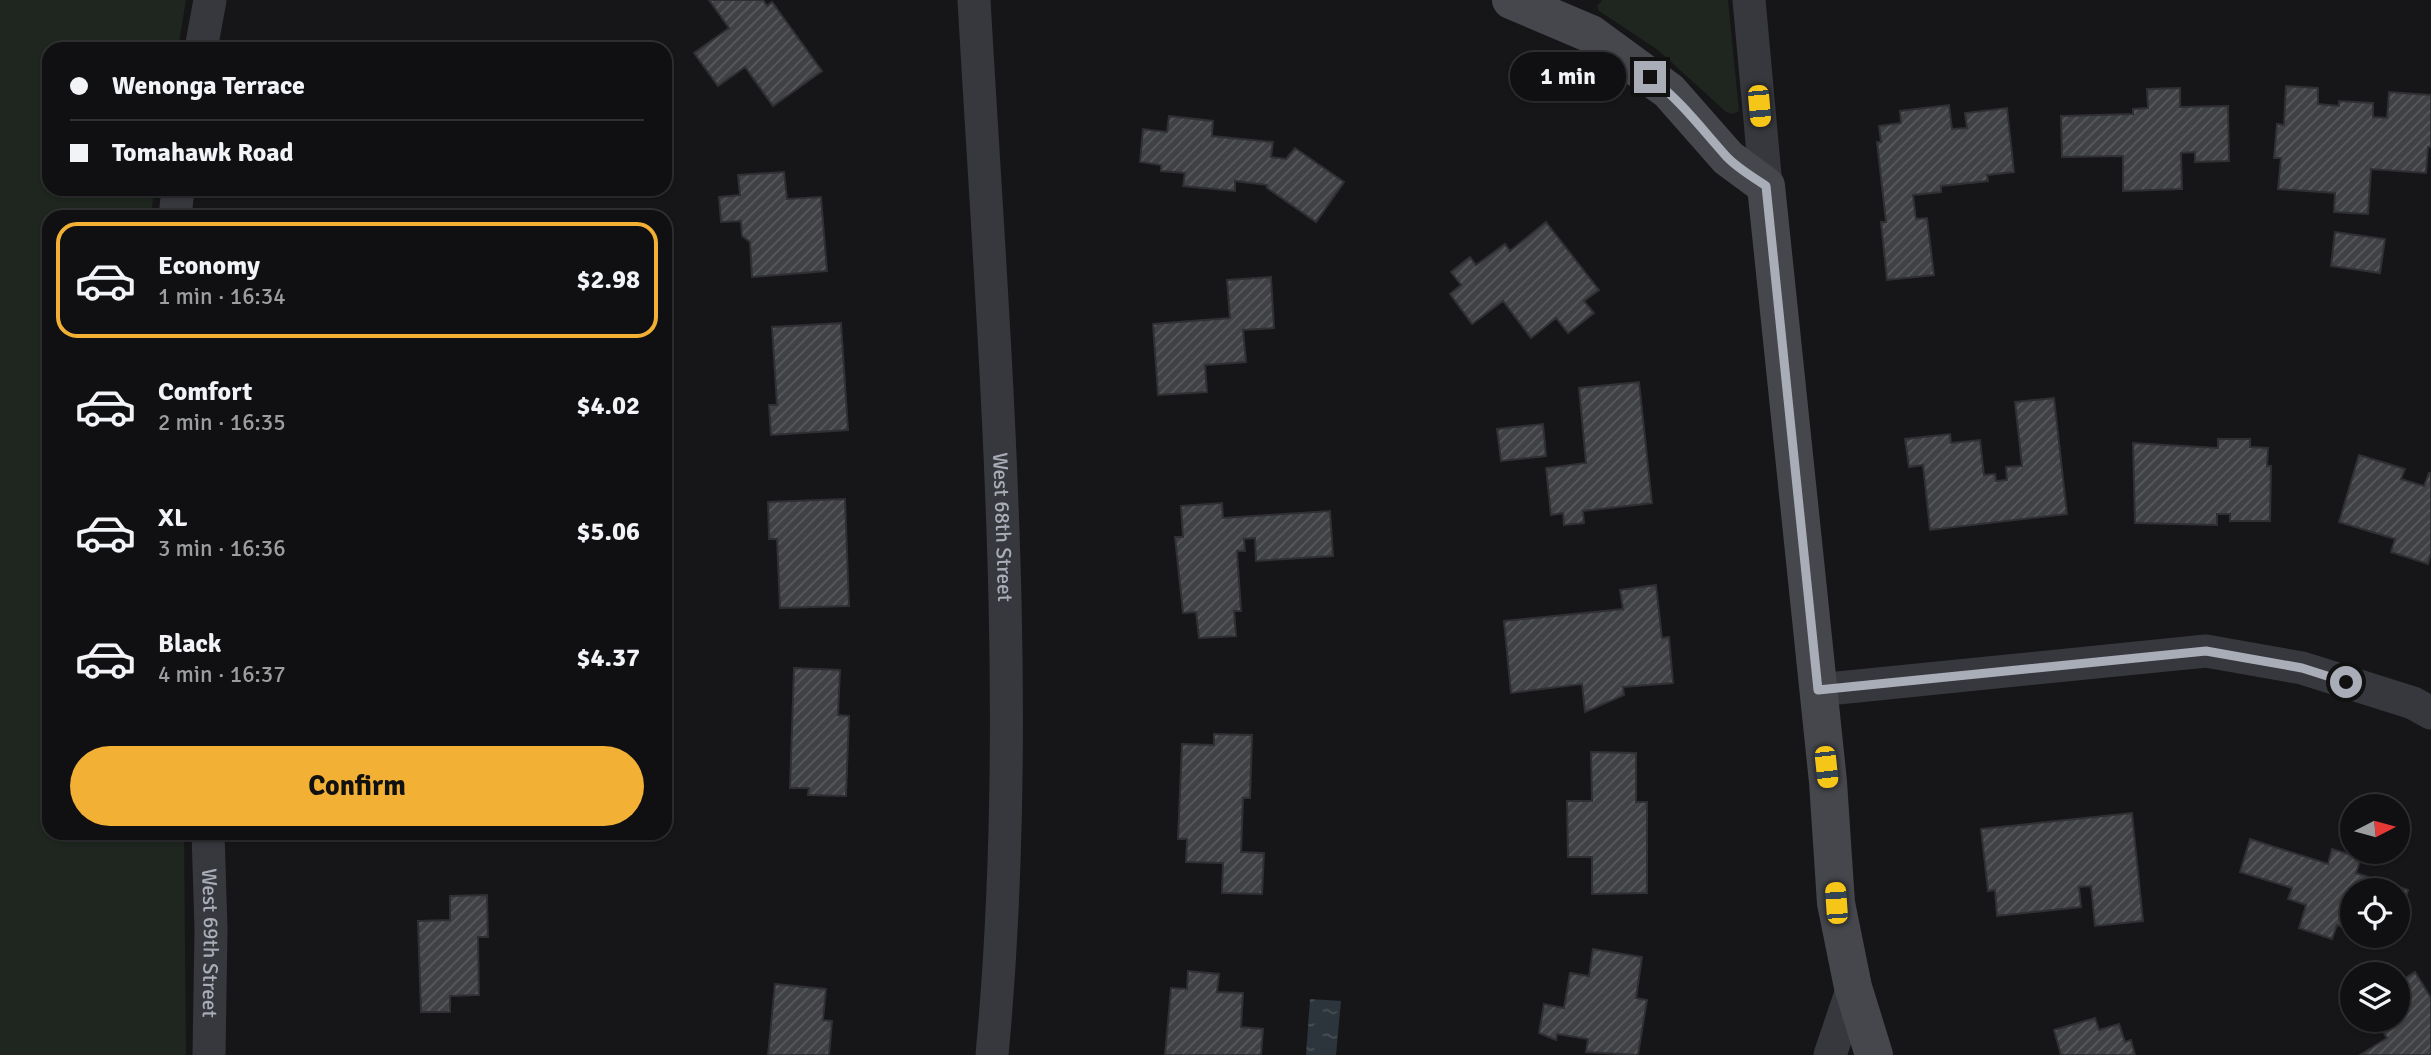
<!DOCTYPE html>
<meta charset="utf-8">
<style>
body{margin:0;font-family:Signika,sans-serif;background:#19191b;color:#f1f3f6;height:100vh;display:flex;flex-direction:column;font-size:26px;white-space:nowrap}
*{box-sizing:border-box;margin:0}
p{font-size:23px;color:#9c9d9f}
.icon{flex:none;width:38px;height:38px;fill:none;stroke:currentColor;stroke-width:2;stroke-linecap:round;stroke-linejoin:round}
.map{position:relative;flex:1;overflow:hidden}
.side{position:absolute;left:42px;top:210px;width:630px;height:630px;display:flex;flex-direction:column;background:#101012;border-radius:21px;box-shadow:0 2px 5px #0004,0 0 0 2px #303032}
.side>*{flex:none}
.top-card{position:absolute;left:42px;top:42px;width:630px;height:154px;border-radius:21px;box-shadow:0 2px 5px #0004,0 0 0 2px #303032;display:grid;align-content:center;height:154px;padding:0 28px;background:#101012}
.needle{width:46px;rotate:84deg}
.tools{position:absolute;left:2340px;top:794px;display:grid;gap:14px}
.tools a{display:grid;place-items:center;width:70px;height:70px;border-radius:50%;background:#101012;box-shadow:0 2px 5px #0004,0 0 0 2px #303032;font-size:35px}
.end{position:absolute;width:32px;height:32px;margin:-16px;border:9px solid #a8adb8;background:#111;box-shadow:0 0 0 4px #111}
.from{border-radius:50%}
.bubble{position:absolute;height:49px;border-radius:24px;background:#101012;box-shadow:0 2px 5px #0004,0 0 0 2px #303032;font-size:23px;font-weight:700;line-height:49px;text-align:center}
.car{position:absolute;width:21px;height:42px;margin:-21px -10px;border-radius:9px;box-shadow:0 0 5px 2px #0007;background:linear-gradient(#f5c518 24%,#345 0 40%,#f5c518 0 76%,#345 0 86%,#f5c518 0)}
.top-card b{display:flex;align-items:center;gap:24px;height:66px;font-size:26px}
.top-card b+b{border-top:2px solid #303032}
.top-card i{width:18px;height:18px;background:#f1f3f6}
ul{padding:12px 0 0;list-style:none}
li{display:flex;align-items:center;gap:21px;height:116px;margin:0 14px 10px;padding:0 14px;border:4px solid transparent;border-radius:21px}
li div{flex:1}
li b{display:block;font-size:26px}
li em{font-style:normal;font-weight:700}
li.active{border-color:#f2b134}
li>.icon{width:63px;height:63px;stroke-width:1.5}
.primary-button{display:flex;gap:14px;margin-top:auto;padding:14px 28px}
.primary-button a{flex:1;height:80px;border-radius:42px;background:#f2b134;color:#111;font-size:28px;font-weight:700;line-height:80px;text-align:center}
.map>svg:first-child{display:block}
.green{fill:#1e261f}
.water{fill:url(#water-ripples)}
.building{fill:url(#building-hatch);stroke:#303034;stroke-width:2}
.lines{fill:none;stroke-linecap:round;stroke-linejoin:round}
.street{stroke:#37383d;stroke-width:33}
.secondary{stroke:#45474d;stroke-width:38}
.route{stroke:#a8adb8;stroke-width:9}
.labels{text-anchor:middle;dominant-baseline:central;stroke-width:5;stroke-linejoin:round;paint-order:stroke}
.street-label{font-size:21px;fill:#a8adb8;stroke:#111113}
</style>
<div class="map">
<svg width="2431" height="1055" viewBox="0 0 2431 1055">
<defs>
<pattern id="water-ripples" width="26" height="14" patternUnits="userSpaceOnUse" patternTransform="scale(1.75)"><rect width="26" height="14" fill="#2c353c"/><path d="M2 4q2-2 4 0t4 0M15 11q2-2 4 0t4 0" fill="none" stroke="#485056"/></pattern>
<pattern id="building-hatch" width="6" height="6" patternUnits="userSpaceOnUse" patternTransform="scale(1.75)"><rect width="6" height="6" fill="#404145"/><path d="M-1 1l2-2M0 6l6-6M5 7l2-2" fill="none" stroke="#595a5e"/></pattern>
</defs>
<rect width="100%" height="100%" fill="#161618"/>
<!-- green -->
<path class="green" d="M0 0H186L178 49H49V189H154L151 217H49V833H184L186 1055H0Z
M1602 0H1728L1739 111 1733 114 1726 112 1658 50 1599 11 1597 6Z"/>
<!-- water -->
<path class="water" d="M1310 999 1341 1001 1336 1055H1306Z"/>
<!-- building -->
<path class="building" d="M709 0H763L767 6 772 2 822 71 773 106 745 67 718 86 694 53 729 28Z
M2286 86 2318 88V104L2339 106V101L2373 103V117L2387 118 2389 92 2431 95V147H2428L2426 173 2371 169 2368 214 2334 212 2335 193 2278 189 2281 158H2274L2277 124 2284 125Z
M2180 88V107L2228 106 2229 161 2195 162V152L2181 153 2182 189 2123 191V156L2062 157 2061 116 2133 114V109L2148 108 2147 89Z
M1949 105 1952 129 1967 128 1965 113 2007 108 2014 172 1987 175 1988 181 1941 186V192L1913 195 1916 219 1927 218 1934 275 1887 280 1881 222H1886L1877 142H1881L1879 126 1901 123 1900 111Z
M1169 116 1213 121 1212 136 1273 142 1271 157 1286 159 1295 148 1344 182 1316 222 1267 188V185L1235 181V191L1183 186 1185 173 1161 171V165L1140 162 1143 129 1167 132Z
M784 172 787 199 821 197 827 271 752 277 750 242 742 236 741 221 721 222 719 197 740 195 738 175Z
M1546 222 1599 290 1584 301 1594 313 1568 333 1556 318 1531 338 1503 301 1472 324 1450 294 1461 285 1451 272 1470 257 1476 265 1505 244 1510 251Z
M2335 232 2385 239 2380 273 2331 266Z
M1271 277 1274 328 1243 330 1246 362 1205 365 1207 392 1158 395 1153 324 1230 318 1227 280Z
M841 323 848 430 771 435 769 405H777L772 327Z
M1639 382 1652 503 1583 511 1584 523 1564 525 1563 513 1551 515 1546 468 1586 463 1579 388Z
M2054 398 2067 514 1930 530 1923 465 1909 467 1905 439 1950 434 1951 443 1980 440 1984 475 1995 474 1996 481 2007 480 2006 467 2022 466 2015 402Z
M1543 424 1546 456 1501 461 1497 429Z
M2218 439H2250V447L2268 448 2267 466H2271L2270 521H2230V514H2217V525L2135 523 2133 443 2218 448Z
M2359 455 2405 469 2401 479 2424 486 2429 473H2431V553L2428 564 2391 552 2395 539 2339 522Z
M845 499 849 606 780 608 777 539H769L768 502Z
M1222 503 1223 518 1330 511 1333 556 1256 561 1255 538 1244 539 1245 551H1237L1241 611H1234L1236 636 1199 638 1196 612 1183 613 1175 537H1183L1181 506Z
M1656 585 1662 638 1669 637 1673 683 1623 687 1624 695 1585 712 1582 684 1511 693 1504 621 1623 609 1620 590Z
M794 668 840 670 838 715 849 716 846 796 808 795 809 788H790Z
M1214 734 1252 735 1250 798H1243L1241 852 1264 853 1262 894 1222 893 1223 863 1186 862 1187 839H1178L1182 744 1214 745Z
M1591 752 1636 753V802H1647V893L1592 894V857H1568L1567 801H1592Z
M2132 813 2143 921 2095 926 2091 886 2079 887 2081 907 1997 916 1995 890 1988 891 1981 829Z
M2250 839 2328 864 2332 849 2361 858 2356 873 2408 890 2398 923V891H2352V930L2337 925 2332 939 2299 928 2306 905 2288 899 2292 888 2240 872Z
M487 895 488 937H478L479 995 450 996V1012H421L418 921 450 920V896Z
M1593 949 1642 957 1636 998 1647 1000 1638 1055 1586 1052 1588 1039 1557 1034 1556 1040 1539 1033 1544 1004 1564 1008 1570 973 1589 976Z
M1188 971 1219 974 1217 992 1243 993 1241 1027 1263 1029 1261 1055H1165L1171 988 1187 989Z
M2415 972 2431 998V1055H2360L2387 1038 2376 1020H2398V983Z
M775 984 826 989 823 1020 832 1021 829 1055H768Z
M2095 1018 2099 1030 2119 1024 2125 1042 2131 1040 2135 1055H2061L2054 1030Z"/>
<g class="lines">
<!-- street -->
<g class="street">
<path id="s1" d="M974 0C994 351 1025 703 992 1055"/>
<path d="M1749 0 1766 186"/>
<path d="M201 49 210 0"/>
<path d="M175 217 178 189"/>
<path d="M1818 690 2206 651 2302 668 2413 703 2431 713"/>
<path id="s2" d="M208 833 211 929 209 1055"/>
<path d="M1830 1055 1853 987"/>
</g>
<!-- secondary -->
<path class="secondary" d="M1511 0 1591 34 1669 91 1728 158 1766 186 1828 782 1836 903 1853 987 1874 1055"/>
</g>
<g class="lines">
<!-- route -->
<path class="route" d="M1650 77C1680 100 1701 128 1726 156 1737 168 1753 177 1766 186L1818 690 2206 651 2302 668 2346 682"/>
</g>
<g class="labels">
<!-- street labels -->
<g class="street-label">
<text stroke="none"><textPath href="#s1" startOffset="528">West 68th Street</textPath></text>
<text stroke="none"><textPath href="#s2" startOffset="110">West 69th Street</textPath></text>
</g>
</g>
</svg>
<div class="tools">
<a><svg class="needle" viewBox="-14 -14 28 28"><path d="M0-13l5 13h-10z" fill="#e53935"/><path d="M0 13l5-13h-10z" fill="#9c9d9f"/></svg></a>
<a><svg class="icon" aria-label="locate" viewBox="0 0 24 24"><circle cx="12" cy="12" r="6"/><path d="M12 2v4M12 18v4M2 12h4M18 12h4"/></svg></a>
<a><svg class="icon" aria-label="layers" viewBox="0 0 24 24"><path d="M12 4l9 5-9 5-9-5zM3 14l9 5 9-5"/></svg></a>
</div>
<i class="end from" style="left:2346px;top:682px"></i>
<i class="end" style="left:1650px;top:77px"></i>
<div class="bubble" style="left:1510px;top:52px;width:116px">1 min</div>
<i class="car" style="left:1759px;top:106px;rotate:175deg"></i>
<i class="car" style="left:1826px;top:767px;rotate:174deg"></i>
<i class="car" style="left:1836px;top:903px;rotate:356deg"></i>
<div class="top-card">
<b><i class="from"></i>Wenonga Terrace</b>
<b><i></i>Tomahawk Road</b>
</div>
<section class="side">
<ul>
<li class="active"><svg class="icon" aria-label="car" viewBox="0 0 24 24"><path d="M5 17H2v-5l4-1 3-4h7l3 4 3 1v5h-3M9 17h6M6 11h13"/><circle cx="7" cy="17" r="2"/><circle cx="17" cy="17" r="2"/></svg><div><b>Economy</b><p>1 min · 16:34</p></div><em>$2.98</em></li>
<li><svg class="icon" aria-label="car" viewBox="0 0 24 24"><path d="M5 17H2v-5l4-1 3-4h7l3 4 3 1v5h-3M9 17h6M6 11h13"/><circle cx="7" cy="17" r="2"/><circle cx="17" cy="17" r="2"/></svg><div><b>Comfort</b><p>2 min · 16:35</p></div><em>$4.02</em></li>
<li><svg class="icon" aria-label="car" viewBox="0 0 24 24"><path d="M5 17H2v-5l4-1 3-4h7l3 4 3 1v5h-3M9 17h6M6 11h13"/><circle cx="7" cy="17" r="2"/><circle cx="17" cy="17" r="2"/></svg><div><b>XL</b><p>3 min · 16:36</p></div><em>$5.06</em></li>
<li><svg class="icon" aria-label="car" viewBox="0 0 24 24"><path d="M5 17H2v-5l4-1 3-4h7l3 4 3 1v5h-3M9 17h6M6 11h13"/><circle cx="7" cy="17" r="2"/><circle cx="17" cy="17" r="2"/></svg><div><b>Black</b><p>4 min · 16:37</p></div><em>$4.37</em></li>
</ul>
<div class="primary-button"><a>Confirm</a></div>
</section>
</div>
